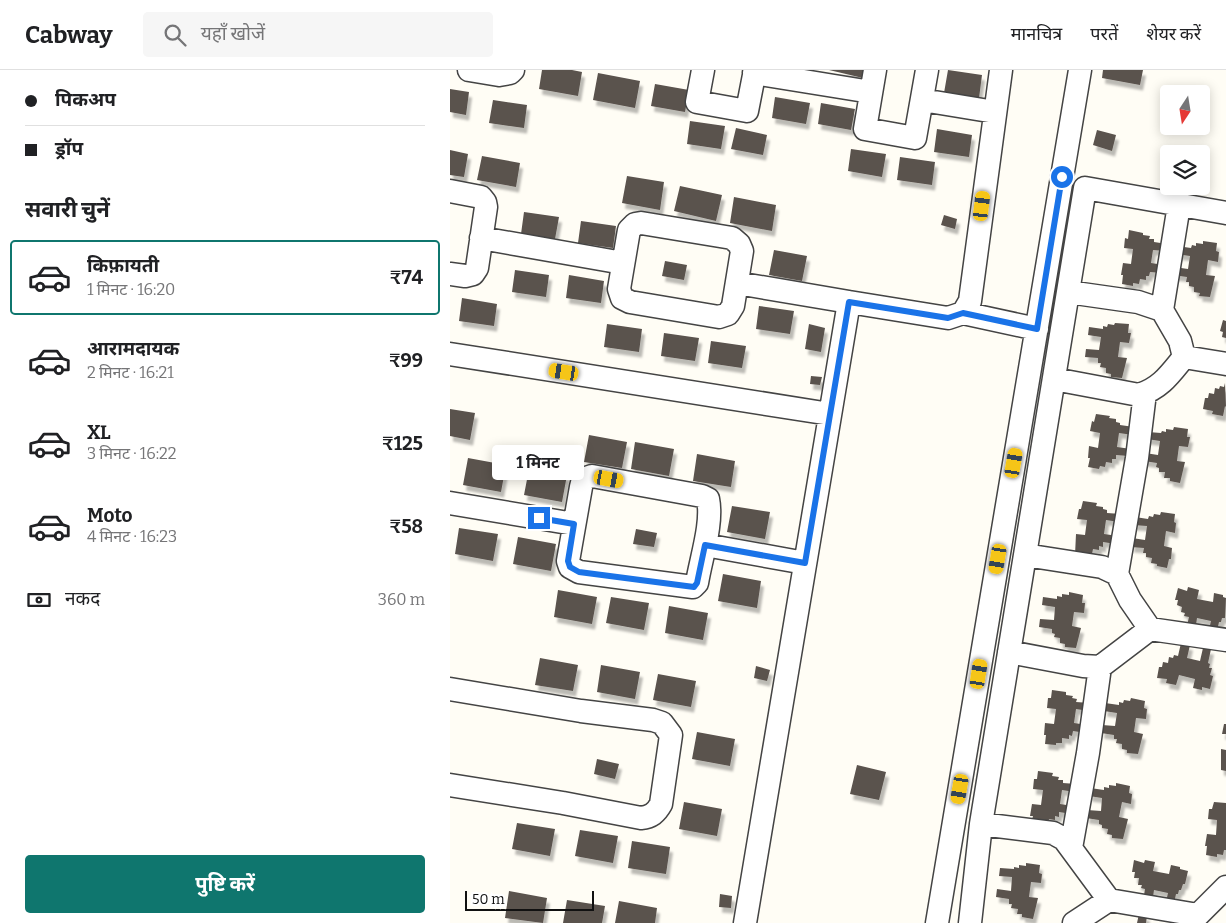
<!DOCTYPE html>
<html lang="hi">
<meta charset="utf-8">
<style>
body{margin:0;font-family:Bitter,"Noto Sans Devanagari",serif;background:#f6f6f6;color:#202124;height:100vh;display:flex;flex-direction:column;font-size:19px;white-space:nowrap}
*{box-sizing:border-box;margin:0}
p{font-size:16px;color:#757577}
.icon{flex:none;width:28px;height:28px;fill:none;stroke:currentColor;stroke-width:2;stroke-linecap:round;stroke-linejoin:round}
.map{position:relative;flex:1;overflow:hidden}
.side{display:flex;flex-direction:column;background:#fff;width:450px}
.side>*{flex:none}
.top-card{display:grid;align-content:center;height:110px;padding:0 25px;background:#fff}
.needle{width:32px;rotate:192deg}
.fabs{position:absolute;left:710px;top:15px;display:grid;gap:10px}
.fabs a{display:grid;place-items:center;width:50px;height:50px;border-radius:5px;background:#fff;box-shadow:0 2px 12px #0003;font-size:25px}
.scale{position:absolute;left:15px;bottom:12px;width:129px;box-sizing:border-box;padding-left:5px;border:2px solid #111;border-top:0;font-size:14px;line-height:18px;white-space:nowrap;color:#111;-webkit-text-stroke:4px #fff;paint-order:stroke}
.end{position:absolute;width:22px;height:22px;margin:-11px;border:6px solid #1a73e8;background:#fff;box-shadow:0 0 0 2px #fff}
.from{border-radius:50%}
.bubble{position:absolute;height:35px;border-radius:5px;background:#fff;box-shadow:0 2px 12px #0003;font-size:16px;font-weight:700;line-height:35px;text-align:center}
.car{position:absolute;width:15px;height:30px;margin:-15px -8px;border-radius:6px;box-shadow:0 0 4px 1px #0007;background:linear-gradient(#f5c518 24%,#345 0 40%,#f5c518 0 76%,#345 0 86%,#f5c518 0)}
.top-card b{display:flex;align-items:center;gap:18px;height:48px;font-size:19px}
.top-card b+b{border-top:1px solid #e0e0e0}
.top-card i{width:12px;height:12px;background:#202124}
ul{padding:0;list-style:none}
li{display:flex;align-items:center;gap:15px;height:75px;margin:0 10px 8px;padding:0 15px;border:2px solid transparent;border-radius:5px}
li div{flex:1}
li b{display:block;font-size:19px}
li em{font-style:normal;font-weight:700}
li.on{border-color:#0f766e}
li>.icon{width:45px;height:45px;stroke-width:1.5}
h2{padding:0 25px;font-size:22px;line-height:60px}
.pay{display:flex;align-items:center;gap:12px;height:55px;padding:0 25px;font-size:19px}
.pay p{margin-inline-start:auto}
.cta{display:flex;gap:10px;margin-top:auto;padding:10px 25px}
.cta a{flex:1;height:58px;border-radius:5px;background:#0f766e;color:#fff;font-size:20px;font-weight:700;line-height:58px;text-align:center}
header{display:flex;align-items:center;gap:30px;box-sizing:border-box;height:70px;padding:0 25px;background:#fff;border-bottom:1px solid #e0e0e0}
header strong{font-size:24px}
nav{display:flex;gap:28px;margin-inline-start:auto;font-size:18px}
.search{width:350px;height:45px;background:#f6f6f6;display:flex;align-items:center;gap:12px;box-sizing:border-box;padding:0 18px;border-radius:5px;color:#757577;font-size:19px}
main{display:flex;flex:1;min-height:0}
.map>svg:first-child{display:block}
.building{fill:#5a524d;filter:url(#shadow)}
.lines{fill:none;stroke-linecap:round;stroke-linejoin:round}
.minor-casing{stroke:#444;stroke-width:25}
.minor{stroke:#fff;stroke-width:22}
.route{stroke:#1a73e8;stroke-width:6}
</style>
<header>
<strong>Cabway</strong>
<div class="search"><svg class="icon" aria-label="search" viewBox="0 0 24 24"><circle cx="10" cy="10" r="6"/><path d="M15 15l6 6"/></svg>यहाँ खोजें</div>
<nav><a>मानचित्र</a><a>परतें</a><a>शेयर करें</a></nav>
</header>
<main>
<section class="side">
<div class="top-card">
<b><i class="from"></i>पिकअप</b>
<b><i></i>ड्रॉप</b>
</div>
<h2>सवारी चुनें</h2>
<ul>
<li class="on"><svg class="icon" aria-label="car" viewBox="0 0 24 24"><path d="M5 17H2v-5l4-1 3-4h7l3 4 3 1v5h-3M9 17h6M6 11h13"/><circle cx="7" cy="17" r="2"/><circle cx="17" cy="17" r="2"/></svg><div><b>किफ़ायती</b><p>1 मिनट · 16:20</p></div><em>₹74</em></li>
<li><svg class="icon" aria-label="car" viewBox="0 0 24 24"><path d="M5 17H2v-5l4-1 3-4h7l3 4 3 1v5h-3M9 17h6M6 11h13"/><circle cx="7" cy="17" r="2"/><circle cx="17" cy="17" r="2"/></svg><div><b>आरामदायक</b><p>2 मिनट · 16:21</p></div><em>₹99</em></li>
<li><svg class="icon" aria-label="car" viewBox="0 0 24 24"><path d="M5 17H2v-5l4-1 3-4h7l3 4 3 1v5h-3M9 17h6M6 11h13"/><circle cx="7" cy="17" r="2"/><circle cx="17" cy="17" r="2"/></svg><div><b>XL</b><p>3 मिनट · 16:22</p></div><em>₹125</em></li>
<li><svg class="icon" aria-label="car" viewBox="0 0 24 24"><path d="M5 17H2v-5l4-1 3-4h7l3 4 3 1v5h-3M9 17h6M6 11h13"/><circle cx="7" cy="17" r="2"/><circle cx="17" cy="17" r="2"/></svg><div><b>Moto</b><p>4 मिनट · 16:23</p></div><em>₹58</em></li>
</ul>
<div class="pay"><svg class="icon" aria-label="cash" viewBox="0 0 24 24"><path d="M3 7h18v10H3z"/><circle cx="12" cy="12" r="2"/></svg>नकद<p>360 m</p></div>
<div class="cta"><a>पुष्टि करें</a></div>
</section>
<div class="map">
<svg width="776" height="853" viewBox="0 0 776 853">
<defs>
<filter id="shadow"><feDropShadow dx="3" dy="5.5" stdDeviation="1" flood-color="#0004"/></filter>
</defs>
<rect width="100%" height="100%" fill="#fffdf5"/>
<!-- building -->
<path class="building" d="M92 0H122L132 2 128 26 89 19Z
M379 0H414L413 8Z
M498 0 532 5 529 28 494 23Z
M653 0H693L690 15 652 8Z
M148 3 190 11 185 38 143 30Z
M205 14 239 20 235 42 201 36Z
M0 19 19 22 16 45 0 42Z
M325 27 360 33 356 54 322 48Z
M43 30 77 35 74 58 39 53Z
M371 33 405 39 401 60 368 54Z
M240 51 275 56 271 79 237 74Z
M286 58 317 65 313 85 281 79Z
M487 59 522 65 519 87 484 82Z
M647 60 666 65 662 81 643 75Z
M401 79 436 84 432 107 398 101Z
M0 80 18 84 14 107 0 105Z
M32 86 70 93 66 117 27 110Z
M450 87 485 92 482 115 447 110Z
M177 106 214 112 210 140 172 133Z
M230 116 272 125 266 151 224 141Z
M284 127 326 135 322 161 280 153Z
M74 142 109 147 105 169 71 164Z
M494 145 507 149 505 159 491 155Z
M131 151 166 156 163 178 128 173Z
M679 160 693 163V165L700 166 699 169H704V172L717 174 716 181 703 180 701 193 714 195 713 203 700 202 699 206H696V210L690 209 689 214 683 213V216L672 214 673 205H671L673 193 681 194 683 179 674 178 675 168 678 169Z
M753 171 767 173 766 181 769 182 768 192 758 190 756 205 765 206 760 227 749 226 750 223 744 222V217L739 216V212H736L737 207 723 205 724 197 738 199 740 186 726 184 727 176 741 178 742 175 746 176V173L753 174Z
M324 180 357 186 352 211 319 205Z
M215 191 237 195 234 210 212 206Z
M65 200 99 205 96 227 62 222Z
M119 205 154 211 151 233 116 228Z
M12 228 47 234 44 256 9 251Z
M309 236 344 241 340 264 306 259Z
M773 250 776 251V268L772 267 773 262 770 261Z
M665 253 679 254 678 263H681L679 273 670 272 668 287 677 288 672 308 661 307V304L656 303V298L650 297 651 293H648V288L635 287 636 279 649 280 651 267 638 265 639 257 653 259V256L657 257 658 254 664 255Z
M157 254 192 259 189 282 154 277Z
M359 254 375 258 371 282 355 279Z
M214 263 249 268 245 291 211 286Z
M261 271 296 276 292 298 258 293Z
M361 306 372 307 370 315 360 314Z
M775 313 776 337 775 336 773 346 762 344 763 341 753 339 755 328H758L759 323 764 324 765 318 769 319 770 316 774 317Z
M0 339 25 343 20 370 0 366Z
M646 344 660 346 659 348 666 349V352L670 353V355L684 357 683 365 669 363 667 377 681 379 679 386 666 385V389H662V393L656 392 655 397 650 396 649 399 638 397 640 388H638L639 376 648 378 650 363 640 361 642 351 644 352Z
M724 357 738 359 737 367H740L738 377 729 376 727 391 735 392 730 413 720 411V408H714L715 402H709V398L706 397 707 393 694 391 695 383 708 385 710 371 697 369 698 362 711 363 712 361 716 362V359L723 360Z
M139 365 177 372 172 398 134 392Z
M185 372 224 379 219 406 181 399Z
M247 384 285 391 281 417 243 411Z
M18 388 56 395 51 422 13 415Z
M79 399 117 405 112 432 74 425Z
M633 431 647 433 646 436 653 437V439L657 440V443L671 444 669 452 656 450 654 464 668 466 666 474 653 472V477L649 476V480L643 479 642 484 625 485 626 464 635 465 637 450 627 449 629 439H631Z
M282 436 320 442 315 469 277 462Z
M711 442 725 444 724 452 726 453 725 463 716 461 714 476 722 478 721 489H719L717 498 707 496V494L701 493 702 488 696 487V483H693L694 478 681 477 682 468 695 470 697 456 683 455 685 447 698 449 699 446 703 447 704 444 710 445Z
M9 458 48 464 43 491 5 484Z
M186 459 207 463 204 477 183 474Z
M68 467 106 474 101 501 63 494Z
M273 504 311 511 307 538 268 531Z
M738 517 749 520 747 529 763 532 764 523 773 525V527L776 528 775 548H772L771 552H769L766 566 758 564 761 551 747 548 745 562 736 560 739 547 734 546 735 543 731 542 732 537 727 535 728 530H725L728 518 737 521Z
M108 520 147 527 142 554 104 547Z
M619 522 633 525 632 533H635L634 543 624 542 622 556 631 558 626 578 615 577V574L610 573V568L604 567 605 564 602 563V559L589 557 590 549 604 550 605 537 592 535 593 527 607 529V526L612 527V524L619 525Z
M161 527 199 533 194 560 156 553Z
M219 536 258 543 253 570 215 563Z
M731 573 740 575 737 588 750 591 753 578 761 579 758 593 760 594 759 598H762L760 605 763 606 760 619 752 617V620L743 618 745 609 729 605 726 615 716 613 717 609 707 608 709 597H712L713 592 718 593 719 587 723 588 724 585 728 586Z
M90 588 128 595 123 621 85 615Z
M151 595 190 602 185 629 147 622Z
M306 596 320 600 317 611 304 608Z
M208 604 246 611 241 637 203 630Z
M602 620 616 622V625L623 626 622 628 627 629 626 632 640 633 639 641 626 639 624 653 637 655 636 663 623 661 622 666 619 665V669L612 668V673H606V675L595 674 596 665H594L595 653 604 654 606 639 597 638 598 628H601Z
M681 628 695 631 694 638 697 639 696 649 686 648 684 662 693 664 688 684 677 683V680L672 679V674L666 673 667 669H664V665L651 663 652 655 665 656 667 643 654 641 655 633 669 635V632L673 633 674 630 680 631Z
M774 654H776V664H772Z
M247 662 285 669 280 696 242 689Z
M771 679 776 680V701L771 700Z
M147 689 169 694 165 709 144 704Z
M407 695 436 702 429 730 400 724Z
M588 701 603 703 602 706 609 707 608 710H613V713L626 714 625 722 612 720 610 734 623 736 622 744 609 742V747L605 746V750L599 749 598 754 581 755 583 746H580L582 734 591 735 593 720 583 719 584 709H587Z
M666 713 680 716 679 723 682 724 681 734 672 732 669 747 678 749 673 769 662 768V765L657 764 658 759 652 758V755L649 754V750L636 748 637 740 651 741 652 728 639 726 640 718 654 720V717L659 718V715L666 716Z
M234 732 272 739 267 766 229 759Z
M764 732 776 733V780H774L773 785 767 784V787L756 785 757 776H755L757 764 766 765 767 750 758 749 759 739H762Z
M67 753 105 759 100 786 62 779Z
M130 760 168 766 163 793 125 786Z
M182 771 220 777 216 804 178 798Z
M684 790 694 793 695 790 705 792 703 801 719 804 721 795 730 797V799L738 801 735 814H733L731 820H729L728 824H726L723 838 715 836 718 823 704 820 702 834 693 832 695 819 691 818 692 815H688L689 808H684L685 802H682Z
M576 793 590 795 589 803 592 804 591 813 581 812 579 827 588 828 583 849 572 847V844H567L568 839 561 838 562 834H559V829L546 827 547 819 561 821 562 807 549 806 550 798 564 799V797L569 798V795L576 796Z
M59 821 97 828 93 853 55 848Z
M270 824 282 826 281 838 269 837Z
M117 830 155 836 152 853H113Z
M169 831 207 838 205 853H165Z
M689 844 697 846 696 853H687Z"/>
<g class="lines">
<defs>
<path id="minor" d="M19 0 49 5 60 3 63 0
M253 0 247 32 297 41 305 0
M425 0 415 59 465 68 477 0
M304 3 421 22
M472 30 545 42
M0 121 31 127 35 132 36 137 27 198 23 204 15 206 0 204
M191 153 282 168 289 174 292 181 283 236 278 244 269 247 180 232 172 228 169 219 179 160 185 154Z
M31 168 173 193
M287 213 399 232
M618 222 688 232 712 240 730 271 734 287 776 294
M712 240 729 135
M513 243 587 259
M0 284 380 344
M604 309 689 325C711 318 720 304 734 287
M142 406 252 426 258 429C263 453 251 488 247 513L243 517 129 502 120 497 118 491 131 417 133 409Z
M0 433 124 454
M255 475 355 493
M575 485 652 497 667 504 680 530 700 559 776 570
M667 504 687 388 695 323
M559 582 633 596 650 597 700 559
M0 619 131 641 203 650 212 653 221 665 211 734C206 743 201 747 191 748L113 733 0 715
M531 754 603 763 614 769 659 830
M621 778 638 683 650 597
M295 853 399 232 498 248 513 243 520 231 551 0
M487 853 630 0
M520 853 531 754 635 118 776 143
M624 853 659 830 748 845 776 817"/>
</defs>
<!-- minor casing -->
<use href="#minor" class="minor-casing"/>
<!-- minor -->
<use href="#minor" class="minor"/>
</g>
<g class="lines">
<!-- route -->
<path class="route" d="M89 448 124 454 118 491 120 497 129 502 244 517 247 513 255 475 355 493 399 232 498 248 513 243 587 259 612 107"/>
</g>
</svg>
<div class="fabs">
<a><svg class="needle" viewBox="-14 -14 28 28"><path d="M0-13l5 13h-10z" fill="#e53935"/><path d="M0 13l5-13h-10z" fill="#757577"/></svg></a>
<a><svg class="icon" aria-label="layers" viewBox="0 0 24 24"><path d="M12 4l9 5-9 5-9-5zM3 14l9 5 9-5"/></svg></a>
</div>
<div class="scale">50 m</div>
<i class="end from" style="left:612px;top:107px"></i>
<i class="end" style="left:89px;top:448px"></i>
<div class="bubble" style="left:42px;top:375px;width:92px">1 मिनट</div>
<i class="car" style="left:532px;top:136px;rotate:7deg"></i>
<i class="car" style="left:114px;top:302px;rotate:279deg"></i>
<i class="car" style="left:564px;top:393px;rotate:10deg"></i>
<i class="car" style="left:159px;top:409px;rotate:100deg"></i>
<i class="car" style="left:548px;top:489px;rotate:190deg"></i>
<i class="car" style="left:529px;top:604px;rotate:9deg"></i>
<i class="car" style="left:510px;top:719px;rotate:190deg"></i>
</div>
</main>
